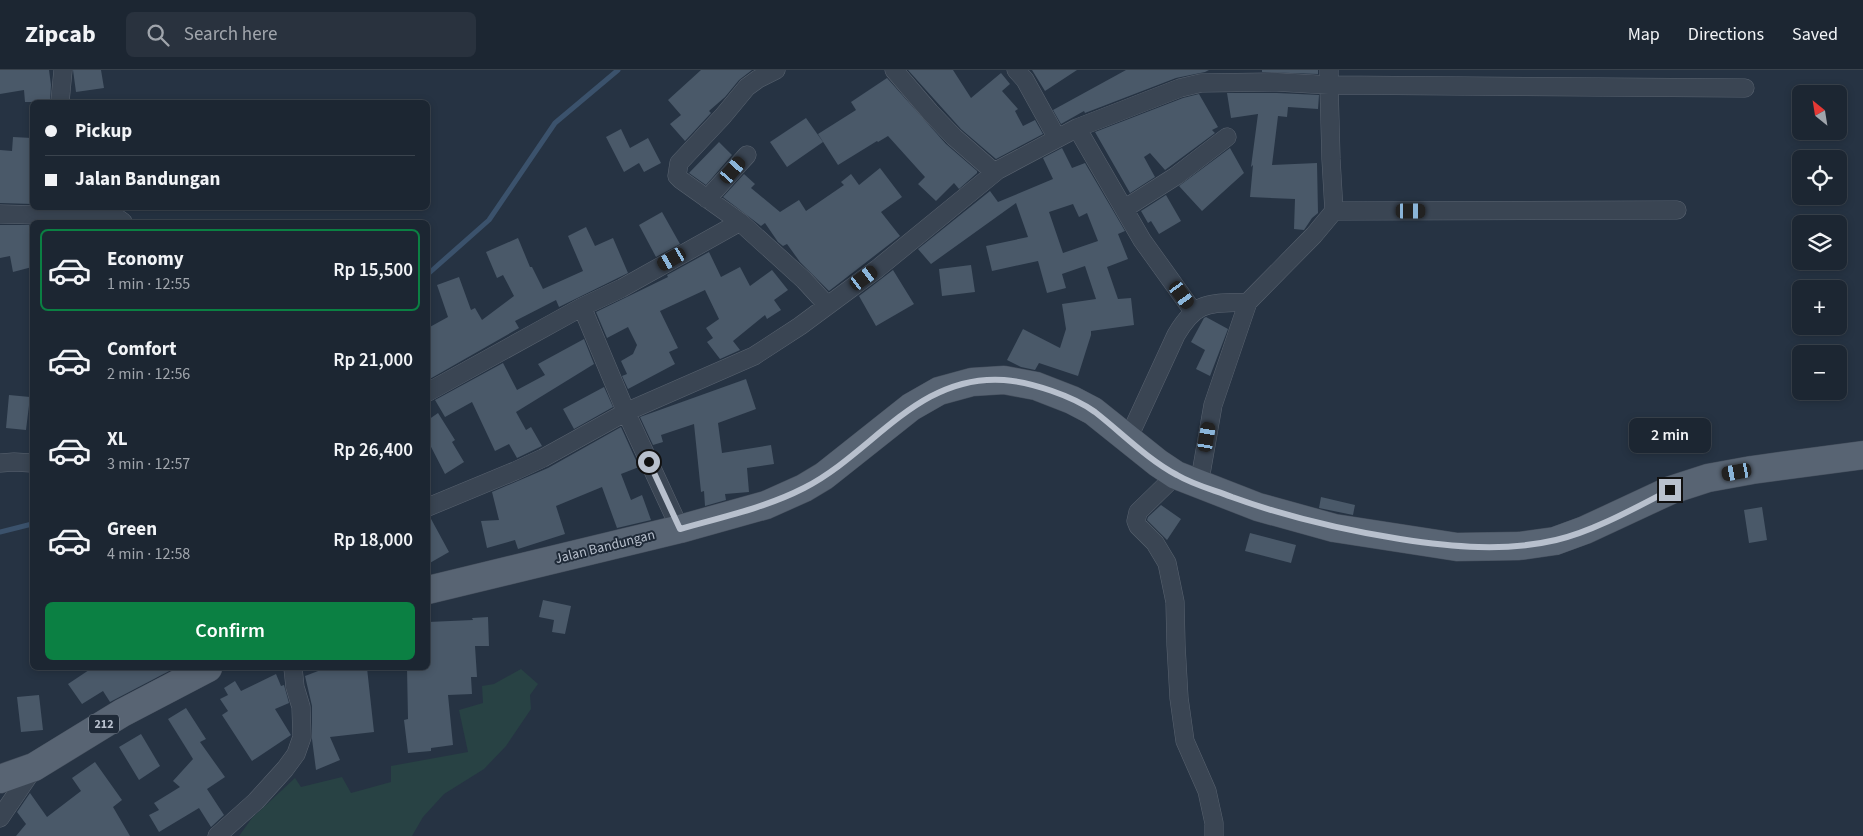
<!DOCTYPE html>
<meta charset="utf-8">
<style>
body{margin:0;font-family:"Source Sans 3",sans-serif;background:#29323e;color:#f1f3f6;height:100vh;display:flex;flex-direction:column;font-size:19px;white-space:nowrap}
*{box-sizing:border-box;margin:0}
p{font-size:16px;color:#a0a5ac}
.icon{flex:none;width:28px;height:28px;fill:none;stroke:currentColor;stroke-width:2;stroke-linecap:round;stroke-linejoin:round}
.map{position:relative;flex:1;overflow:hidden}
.side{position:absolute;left:30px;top:150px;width:400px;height:450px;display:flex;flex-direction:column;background:#1c2632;border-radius:8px;box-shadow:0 2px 8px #0003,0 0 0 1px #3a434d}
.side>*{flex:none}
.top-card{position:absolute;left:30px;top:30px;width:400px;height:110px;border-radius:8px;box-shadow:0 2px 8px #0003,0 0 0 1px #3a434d;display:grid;align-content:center;height:110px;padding:0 15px;background:#1c2632}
.needle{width:32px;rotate:330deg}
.tools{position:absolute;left:1792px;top:15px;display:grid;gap:10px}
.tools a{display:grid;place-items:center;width:55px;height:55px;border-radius:8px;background:#1c2632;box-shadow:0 2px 8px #0003,0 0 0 1px #3a434d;font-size:25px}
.end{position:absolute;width:22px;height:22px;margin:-11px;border:6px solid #b8c0cd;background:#111;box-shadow:0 0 0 2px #111}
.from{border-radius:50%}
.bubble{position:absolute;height:35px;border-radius:8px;background:#1c2632;box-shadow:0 2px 8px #0003,0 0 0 1px #3a434d;font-size:16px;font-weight:600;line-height:35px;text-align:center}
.car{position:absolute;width:15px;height:30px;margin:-15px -8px;border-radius:6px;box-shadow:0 0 4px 1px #0007;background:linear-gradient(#222 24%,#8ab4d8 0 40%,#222 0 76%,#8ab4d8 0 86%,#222 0)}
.top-card b{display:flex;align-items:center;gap:18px;height:48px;font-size:19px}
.top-card b+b{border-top:1px solid #3a434d}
.top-card i{width:12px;height:12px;background:#f1f3f6}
ul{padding:9px 0 0;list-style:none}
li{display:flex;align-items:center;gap:15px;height:82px;margin:0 10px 8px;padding:0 5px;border:2px solid transparent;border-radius:8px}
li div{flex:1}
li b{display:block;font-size:19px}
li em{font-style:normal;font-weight:600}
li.current{border-color:#0b8043}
li>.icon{width:45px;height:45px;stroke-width:1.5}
.primary-button{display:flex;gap:10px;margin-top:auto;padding:10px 15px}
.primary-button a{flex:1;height:58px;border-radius:8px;background:#0b8043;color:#fff;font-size:20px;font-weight:600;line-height:58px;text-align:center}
header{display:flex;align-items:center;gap:30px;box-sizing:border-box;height:70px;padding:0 25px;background:#1c2632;border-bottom:1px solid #3a434d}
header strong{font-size:24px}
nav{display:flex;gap:28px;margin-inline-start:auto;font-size:18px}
.search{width:350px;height:45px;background:#29323e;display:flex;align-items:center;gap:12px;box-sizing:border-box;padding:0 18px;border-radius:8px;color:#a0a5ac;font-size:19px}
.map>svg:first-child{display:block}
.green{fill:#284244}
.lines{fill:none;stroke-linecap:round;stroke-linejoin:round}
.stream{stroke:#3b526c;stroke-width:5}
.building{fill:#4a5969;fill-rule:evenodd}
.minor-casing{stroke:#596370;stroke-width:19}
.primary-casing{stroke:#444e5c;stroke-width:29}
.minor{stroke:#3a4553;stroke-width:18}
.primary{stroke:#586473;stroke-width:28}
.route{stroke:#b8c0cd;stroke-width:6}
.labels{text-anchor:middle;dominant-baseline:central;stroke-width:4;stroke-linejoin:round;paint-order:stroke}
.shield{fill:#1f2a38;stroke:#8a93a0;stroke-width:1}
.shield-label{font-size:12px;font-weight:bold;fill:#b8c0cd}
.street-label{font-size:14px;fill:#b8c0cd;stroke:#1f2a38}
</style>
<header>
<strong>Zipcab</strong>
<div class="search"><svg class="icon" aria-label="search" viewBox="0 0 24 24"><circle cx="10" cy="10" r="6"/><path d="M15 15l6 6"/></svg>Search here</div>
<nav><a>Map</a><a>Directions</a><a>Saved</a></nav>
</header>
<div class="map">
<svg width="1863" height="766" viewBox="0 0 1863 766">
<rect width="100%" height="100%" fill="#263343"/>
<!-- green -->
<path class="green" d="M521 599 538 614 530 625 531 639 506 676 484 699 444 724 423 747 412 766H239L252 748 295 708 301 717 342 707 351 723 391 712V696L468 682 459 640 483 633 482 616 494 614Z"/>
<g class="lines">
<!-- stream -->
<path class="stream" d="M428 204 489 150 555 53 618 0
M0 462 32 454"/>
</g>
<!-- building -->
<path class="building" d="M0 0H49L51 15 50 32H25L24 20 0 24Z
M73 0H101L104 18 76 22Z
M701 0H752L739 10 725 27 709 41 711 43 685 71 670 54 681 45 668 30Z
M908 0H953L971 28 1001 3 1010 14 1002 21 1018 39 1015 41 1023 56 1035 50 1043 64 996 89 961 59Z
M1032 0H1077L1045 21Z
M1126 0H1209L1205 2 1176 8 1085 43 1084 41 1061 54 1053 40Z
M1262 0H1318V4L1262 2Z
M887 8 946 74 977 101V103L959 119 954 113 936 131 918 114 925 107 888 66 878 72 877 71 838 95 818 64 856 40 851 32Z
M1227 23H1277L1319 25 1318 39 1288 37 1287 47 1278 46 1272 95 1317 93 1318 143 1312 148 1304 160 1294 159 1295 129 1250 127 1253 95 1251 97 1258 44 1231 48Z
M1199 24 1218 57 1212 60 1215 63 1165 100 1150 83 1144 87 1155 107 1130 123 1095 62 1183 28Z
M806 48 823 72 787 97 770 72Z
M621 59 630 78 648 68 661 93 644 102 639 93 624 102 606 67Z
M13 67 32 68V134L0 133V80L12 81Z
M719 72 732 85 706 115 689 103Z
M1062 78 1072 98 1085 93 1125 161 1118 164 1128 189 1107 197 1118 229 1131 228 1134 255 1091 261V265L1078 306 1039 293 1035 300 1021 297 1007 290 1023 259 1060 278 1066 259 1062 234 1096 229 1085 196 1062 204 1066 218 1047 223 1038 191 992 201 986 176 1028 167 1016 133 931 194 918 179 990 121 998 132 1053 109 1043 88ZM1073 134 1079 147 1087 143 1098 171 1063 183 1049 142Z
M1230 78 1244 103 1202 141 1179 116Z
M880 98 902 127 881 142 900 166 829 221 800 192 787 174 783 176 778 172 765 153 761 156 723 127 744 104 755 114 751 118 780 142 799 130 806 141 844 115 841 112 851 104 859 115Z
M1166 125 1181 151 1159 164 1151 151 1148 153 1141 141Z
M662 142 680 174 656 187 639 155Z
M0 155H29L32 172V197L13 202 10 186 0 188Z
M586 157 595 176 613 168 628 203 559 237 556 230 515 251 519 258 428 310V258L448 247 437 215 459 207 471 240 475 238 482 250 514 226 503 205 497 208 486 182 518 168 530 197H532L543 219 583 201 568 166Z
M709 182 721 207 740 197 750 216 772 200 788 220 774 230 781 240 767 249 765 245 733 271 740 280 720 289 707 272 713 268 706 258 719 249 705 220 660 241 678 278 669 282 675 294 628 319 622 306 627 304 621 291 633 284 637 275 628 257 607 268 596 242 668 207 667 205Z
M971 195 975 222 942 226 939 199Z
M893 200 914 234 876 256 859 226Z
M1206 247 1228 259 1210 306 1196 299 1205 280 1191 272 1204 248Z
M584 269 594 294 516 342 526 360 531 357 542 376 517 388 509 374 495 381 472 332 445 347 435 330 503 293 517 320 545 305 538 294Z
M746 309 756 339 718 353 722 383 771 375 774 394 747 398 749 422 725 424 726 430 705 436 704 421 701 422 694 354 661 365 663 372 653 375 640 347Z
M604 317 613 337 574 359 563 339Z
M9 325 30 327 26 360 6 358Z
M438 343 455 370 452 372 464 392 445 404 428 371V350Z
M621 357 639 397 621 404 631 430 642 425 651 450 617 458 602 417 556 436 565 464 518 479 515 470 487 478 481 451 499 450 492 422 548 398Z
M1321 427 1355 435 1353 445 1319 438Z
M1161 435 1181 449 1167 470 1147 450 1148 447Z
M1762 437 1767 470 1749 473 1744 440Z
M428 447H430L449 482 428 494Z
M1250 463 1296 475 1291 493 1245 481Z
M543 530 571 536 565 564 552 562 554 550 539 547Z
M488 547 489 576H475L477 607H471L472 624 448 625 453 675 431 678V681L408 683 404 650 408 649 407 598H428V552L473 550 472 548Z
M92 598H175L110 632 103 621 82 634 68 614Z
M326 598H367L374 662 330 667 340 690 316 700 312 669V636L305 606Z
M276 604 281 616 284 615 289 633 275 639 291 665 252 691 222 645 228 641 220 629 228 625 224 618 235 611 241 621Z
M39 625 43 660 21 662 17 627Z
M186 638 206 669 200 672 225 707 207 719 224 745 211 757 199 738 159 762 149 745 159 740 154 733 180 717 173 711 193 689 168 649Z
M141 664 160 696 139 710 119 677Z
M95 692 122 730 113 737 130 766H16L26 754 17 742 30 723 47 747 81 721 72 708Z"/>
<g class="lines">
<defs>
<path id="minor" d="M894 0 930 42 954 67 994 102
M1016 0 1025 10 1057 68
M60 32 63 0
M1077 58 1142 170 1193 241
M707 129 747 85
M1124 139 1176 106 1227 67
M1334 141 1677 140
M0 144 116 147 123 152
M740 152 681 110 677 106 679 93 723 46 747 17 758 9 776 0
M582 237 626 342 680 459
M428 322 582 237 622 218 740 152 804 210 827 235
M1128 369 1176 265C1197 229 1210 234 1248 232
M0 393 14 392 32 393
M1176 405 1138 442 1136 451 1138 456 1155 473 1167 493 1175 532 1176 575 1179 628 1185 671 1207 721 1214 753V766
M1199 415 1213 335 1248 232 1314 165 1334 141 1331 89 1329 15 1745 18
M428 437 515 401 543 388 626 342 754 286 800 256 877 199 998 100 1077 58 1180 18 1201 13 1277 12 1329 15V0
M0 748 34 698
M217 766 256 731 285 699 296 684 302 667 301 637 295 617 293 598"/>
<path id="primary" d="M428 520 680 459 766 435 804 418 824 406 911 337 939 321 972 312 1004 310 1036 316 1072 330 1093 341 1158 393 1176 405 1258 437 1334 458 1457 477 1519 476 1555 471 1585 460 1671 420 1708 408 1752 400 1863 385
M0 709 34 697 122 643 208 598"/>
</defs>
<!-- minor casing -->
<use href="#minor" class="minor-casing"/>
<!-- primary casing -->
<use href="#primary" class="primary-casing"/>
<!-- minor -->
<use href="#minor" class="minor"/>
<!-- primary -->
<use href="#primary" class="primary"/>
</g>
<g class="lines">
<!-- route -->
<path class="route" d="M649 392 680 459C722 447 765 438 804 418 873 383 917 304 1004 310 1031 312 1073 326 1095 342 1122 363 1147 389 1177 405 1194 415 1214 420 1232 427 1287 447 1343 460 1400 469 1452 477 1505 482 1556 470 1592 462 1637 437 1670 420"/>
</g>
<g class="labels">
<!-- shield labels -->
<rect class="shield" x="89" y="644.5" width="30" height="19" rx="4"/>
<g class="shield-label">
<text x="104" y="654">212</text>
</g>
<!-- street labels -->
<g class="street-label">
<text transform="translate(605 477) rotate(-14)">Jalan Bandungan</text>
</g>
</g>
</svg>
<div class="tools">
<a><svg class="needle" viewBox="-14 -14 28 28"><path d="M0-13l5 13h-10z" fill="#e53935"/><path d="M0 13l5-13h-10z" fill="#a0a5ac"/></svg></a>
<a><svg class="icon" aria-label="locate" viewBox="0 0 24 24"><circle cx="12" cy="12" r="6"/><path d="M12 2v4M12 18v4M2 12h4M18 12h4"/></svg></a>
<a><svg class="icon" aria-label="layers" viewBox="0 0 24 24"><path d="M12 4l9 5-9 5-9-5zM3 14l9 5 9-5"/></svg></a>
<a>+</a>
<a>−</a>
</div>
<i class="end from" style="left:649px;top:392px"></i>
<i class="end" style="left:1670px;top:420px"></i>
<div class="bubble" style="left:1629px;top:348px;width:82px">2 min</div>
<i class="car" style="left:733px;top:100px;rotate:41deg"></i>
<i class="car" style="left:1411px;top:141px;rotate:90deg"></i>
<i class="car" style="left:672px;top:189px;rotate:240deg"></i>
<i class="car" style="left:864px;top:208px;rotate:54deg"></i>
<i class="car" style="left:1182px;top:225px;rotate:144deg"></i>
<i class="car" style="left:1207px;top:367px;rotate:10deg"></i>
<i class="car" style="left:1737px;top:402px;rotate:260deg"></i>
<div class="top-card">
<b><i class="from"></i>Pickup</b>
<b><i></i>Jalan Bandungan</b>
</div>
<section class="side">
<ul>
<li class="current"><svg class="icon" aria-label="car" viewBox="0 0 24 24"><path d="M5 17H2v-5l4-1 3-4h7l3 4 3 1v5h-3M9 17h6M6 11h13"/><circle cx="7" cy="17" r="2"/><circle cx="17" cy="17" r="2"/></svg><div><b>Economy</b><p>1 min · 12:55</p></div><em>Rp 15,500</em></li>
<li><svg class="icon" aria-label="car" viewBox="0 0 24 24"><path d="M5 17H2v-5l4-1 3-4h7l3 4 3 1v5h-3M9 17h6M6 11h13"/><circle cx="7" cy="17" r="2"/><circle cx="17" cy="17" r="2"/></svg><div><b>Comfort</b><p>2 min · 12:56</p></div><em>Rp 21,000</em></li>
<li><svg class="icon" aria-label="car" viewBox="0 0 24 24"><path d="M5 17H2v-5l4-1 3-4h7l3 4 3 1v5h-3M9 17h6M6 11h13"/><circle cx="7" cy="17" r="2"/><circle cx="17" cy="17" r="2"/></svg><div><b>XL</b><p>3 min · 12:57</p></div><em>Rp 26,400</em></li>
<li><svg class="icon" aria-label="car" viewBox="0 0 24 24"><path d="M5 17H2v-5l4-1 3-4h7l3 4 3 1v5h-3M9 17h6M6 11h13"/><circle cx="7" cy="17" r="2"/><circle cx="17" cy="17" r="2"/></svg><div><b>Green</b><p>4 min · 12:58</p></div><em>Rp 18,000</em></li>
</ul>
<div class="primary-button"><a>Confirm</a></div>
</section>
</div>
